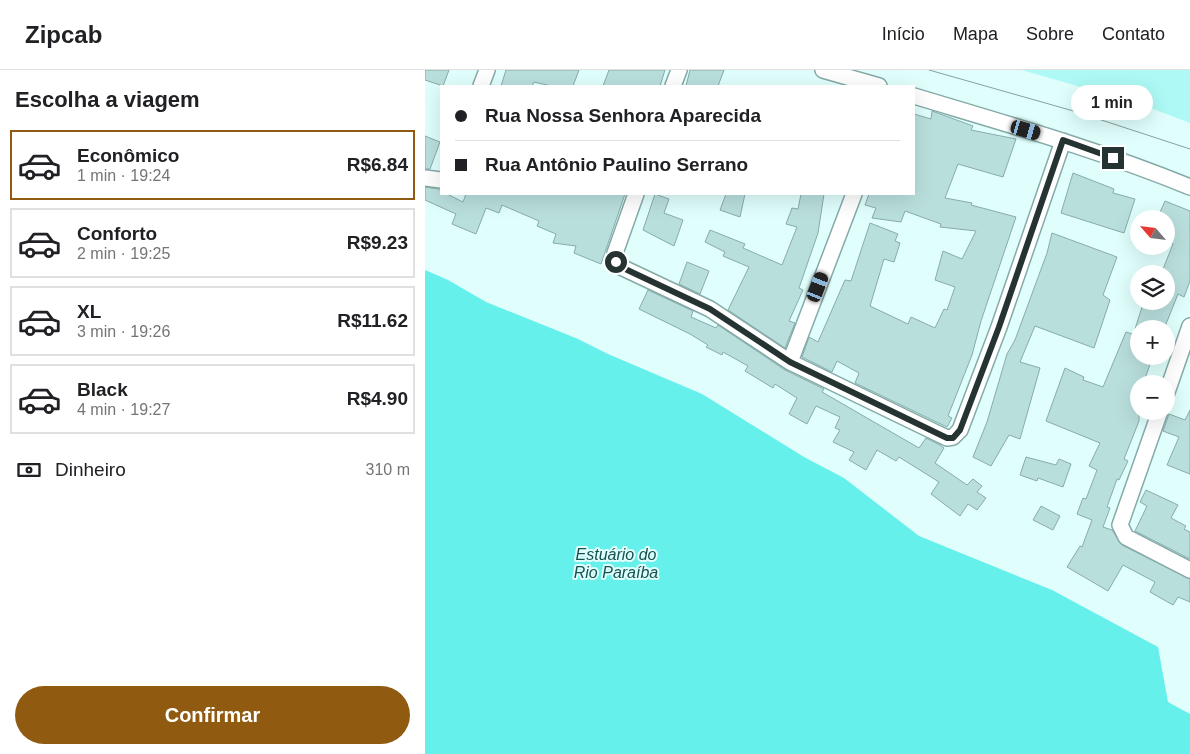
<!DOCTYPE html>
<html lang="pt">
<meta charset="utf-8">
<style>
body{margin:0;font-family:Helvetica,sans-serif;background:#f6f6f6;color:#202124;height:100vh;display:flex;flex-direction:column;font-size:19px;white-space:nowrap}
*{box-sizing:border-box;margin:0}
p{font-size:16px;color:#757577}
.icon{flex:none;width:28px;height:28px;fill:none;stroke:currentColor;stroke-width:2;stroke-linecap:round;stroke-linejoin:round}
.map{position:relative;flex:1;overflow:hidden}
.drawer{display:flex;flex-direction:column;background:#fff;width:425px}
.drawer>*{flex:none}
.banner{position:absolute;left:15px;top:15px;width:475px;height:110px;border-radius:0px;box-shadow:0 5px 20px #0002;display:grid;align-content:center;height:110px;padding:0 15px;background:#fff}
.needle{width:32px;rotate:298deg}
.tools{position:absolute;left:705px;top:140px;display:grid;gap:10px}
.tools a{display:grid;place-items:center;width:45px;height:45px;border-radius:50%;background:#fff;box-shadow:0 5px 20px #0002;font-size:25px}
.end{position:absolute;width:22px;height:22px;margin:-11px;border:6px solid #253433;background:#fff;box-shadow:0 0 0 2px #fff}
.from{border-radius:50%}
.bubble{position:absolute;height:35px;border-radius:18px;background:#fff;box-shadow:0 5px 20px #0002;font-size:16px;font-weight:600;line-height:35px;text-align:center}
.car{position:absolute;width:15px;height:30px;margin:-15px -8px;border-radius:6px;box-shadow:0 0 4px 1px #0007;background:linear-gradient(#222 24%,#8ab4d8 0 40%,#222 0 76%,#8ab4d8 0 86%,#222 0)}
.banner b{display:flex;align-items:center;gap:18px;height:48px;font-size:19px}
.banner b+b{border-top:1px solid #e0e0e0}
.banner i{width:12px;height:12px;background:#202124}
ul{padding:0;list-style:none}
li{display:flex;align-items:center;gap:15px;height:70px;margin:0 10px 8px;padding:0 5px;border:2px solid #e0e0e0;border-radius:0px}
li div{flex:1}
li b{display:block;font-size:19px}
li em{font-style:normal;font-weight:600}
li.selected{border-color:#905a10}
li>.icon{width:45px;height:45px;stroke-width:1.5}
h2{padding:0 15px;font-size:22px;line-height:60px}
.pay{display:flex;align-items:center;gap:12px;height:55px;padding:0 15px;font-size:19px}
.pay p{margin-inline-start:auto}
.action{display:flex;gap:10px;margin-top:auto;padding:10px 15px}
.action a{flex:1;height:58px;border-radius:30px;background:#905a10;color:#fff;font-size:20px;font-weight:600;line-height:58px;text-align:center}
header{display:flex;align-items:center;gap:30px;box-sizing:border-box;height:70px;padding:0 25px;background:#fff;border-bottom:1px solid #e0e0e0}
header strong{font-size:24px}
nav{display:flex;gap:28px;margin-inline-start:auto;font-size:18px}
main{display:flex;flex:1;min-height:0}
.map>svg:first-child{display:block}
.green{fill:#aef9f5}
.water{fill:#65f0eb}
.building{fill:#b9dfdd;stroke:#87acaa}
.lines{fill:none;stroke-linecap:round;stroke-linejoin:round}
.minor-casing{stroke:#85aaa8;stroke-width:18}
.minor{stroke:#fff;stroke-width:15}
.tram{stroke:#89a09f;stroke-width:1}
.route{stroke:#253433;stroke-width:6}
.labels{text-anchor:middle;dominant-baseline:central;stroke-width:4;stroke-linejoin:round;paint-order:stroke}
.water-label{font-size:16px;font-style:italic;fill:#145250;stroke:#dffefc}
</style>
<header>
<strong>Zipcab</strong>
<nav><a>Início</a><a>Mapa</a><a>Sobre</a><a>Contato</a></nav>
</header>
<main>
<section class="drawer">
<h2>Escolha a viagem</h2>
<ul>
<li class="selected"><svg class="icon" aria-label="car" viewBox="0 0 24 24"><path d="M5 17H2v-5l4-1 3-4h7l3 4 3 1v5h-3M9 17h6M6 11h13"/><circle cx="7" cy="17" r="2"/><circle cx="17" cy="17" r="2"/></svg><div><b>Econômico</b><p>1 min · 19:24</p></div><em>R$6.84</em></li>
<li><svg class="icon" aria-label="car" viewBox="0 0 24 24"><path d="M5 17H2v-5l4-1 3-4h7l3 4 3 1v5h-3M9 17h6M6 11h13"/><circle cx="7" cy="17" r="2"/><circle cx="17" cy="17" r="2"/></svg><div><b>Conforto</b><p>2 min · 19:25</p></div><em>R$9.23</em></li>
<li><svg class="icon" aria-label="car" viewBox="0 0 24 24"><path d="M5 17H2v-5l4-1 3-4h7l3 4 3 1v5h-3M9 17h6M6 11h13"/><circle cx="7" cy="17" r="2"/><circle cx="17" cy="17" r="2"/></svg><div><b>XL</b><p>3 min · 19:26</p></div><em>R$11.62</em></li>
<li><svg class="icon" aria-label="car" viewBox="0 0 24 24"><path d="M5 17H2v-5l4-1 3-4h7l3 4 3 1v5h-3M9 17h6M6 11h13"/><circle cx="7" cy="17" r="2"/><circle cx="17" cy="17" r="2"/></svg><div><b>Black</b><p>4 min · 19:27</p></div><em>R$4.90</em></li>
</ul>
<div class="pay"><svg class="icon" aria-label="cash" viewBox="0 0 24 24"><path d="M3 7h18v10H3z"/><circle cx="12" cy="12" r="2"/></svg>Dinheiro<p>310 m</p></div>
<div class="action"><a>Confirmar</a></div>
</section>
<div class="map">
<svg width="765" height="684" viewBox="0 0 765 684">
<rect width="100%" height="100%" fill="#dffefc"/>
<!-- green -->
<path class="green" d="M597 0H765V53L718 35Z"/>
<!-- water -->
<path class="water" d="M0 200 23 210 61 232 153 269 183 284 277 324 379 387 419 408 494 466 627 520 733 577 743 632 765 644V684H0Z"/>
<!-- building -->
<path class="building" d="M0 0H24L18 16 0 10Z
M81 0H154L148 16H126L109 12 107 16H76Z
M184 0H240L235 16H178Z
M265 0H299L293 16H261Z
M507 41 548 56 546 60 591 69 578 107 533 94 520 128 547 133 546 135 591 147 556 251 547 285 523 346 527 348 522 357 430 313 434 303 412 291 407 302 377 287 384 267 393 272 420 210 426 211 445 153 473 164 470 171 475 173 469 192 459 189 445 236 483 254 486 247 510 258 519 239 522 240 530 217 510 210 518 181 537 189 551 161 515 157 516 154 480 141 476 152 447 148 451 138 440 135 444 124H489V44L506 49Z
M0 66 15 72 5 99H0Z
M648 103 689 119 688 123 710 129 699 163 636 143Z
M0 117 13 119 16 121V124H22L38 132 41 124H200L176 194 149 183 151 176 128 173 131 164 112 156 114 151 77 135 74 143 61 138 51 164 27 154 31 144 0 130Z
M230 124 244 129 239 143 258 150 249 176 218 160Z
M301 124H320L315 147 295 140Z
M376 124H399L393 163 374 218 378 220 364 251 370 253 360 278 303 240 324 197 298 186 300 182 280 172 285 160 320 174 318 178 357 195 372 157 361 154 367 138 373 139Z
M740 131 765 141V211L759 227 753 224 739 259H710L719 231H741V204H736L748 174 741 171V149H732Z
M627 163 692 187 678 225 685 230 669 278 610 256 595 292 615 298 595 369 584 365 566 396 548 387 562 352 582 284 590 270 622 183Z
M262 192 284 201 275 224 254 214Z
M223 220 268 241 266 247 291 258 293 255 360 300 399 319 397 322 494 378 501 368 515 375 519 378 510 393 542 415 548 409 557 416 552 422 561 428 552 440 543 434 535 446 506 424 514 412 474 387 471 391 452 380 441 400 424 390 429 382 408 372 415 360 410 358 415 347 391 336 382 354 364 344 372 328 350 314 348 318 320 301 323 296 298 282 297 285 281 277 283 275 265 264 214 239Z
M701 262 714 266V286H728L718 314H714V351L699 389 703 391 694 410 692 409 682 437 685 438 678 457 687 460 697 475 765 509V532L753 527 748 535 725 522 730 512 698 495 683 521 642 497 655 476 657 477 667 450 652 444 658 428 661 429 672 400 664 396 675 373 621 351 640 298 659 307 658 310 678 317Z
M765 340V404L742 395 754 367 738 361 744 344 760 350Z
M601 387 631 395 634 389 646 394 638 417 613 408 612 411 595 405Z
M721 420 753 435 746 448 761 456 759 459 765 462V489L710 461 722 436 715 432Z
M616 436 635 446 628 460 608 450Z"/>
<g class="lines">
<defs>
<path id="minor" d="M398 0 454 16
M56 16 62 0
M248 16 254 0
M489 26C582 54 675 80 765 117
M0 108 16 110
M211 124 190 183 191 192 196 197 285 239 365 292 522 368 528 367 535 360 574 257 638 71
M365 292 429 124
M741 325 765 256
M735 341 695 455 701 467 765 500"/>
</defs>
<!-- minor casing -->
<use href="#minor" class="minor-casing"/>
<!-- minor -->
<use href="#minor" class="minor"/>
<!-- tram -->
<path class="tram" d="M504 0 652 42 765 79"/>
</g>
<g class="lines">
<!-- route -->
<path class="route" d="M191 192 196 197 285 239 365 292 522 368H528L535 360 574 257 638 70 688 88"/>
</g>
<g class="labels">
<!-- water labels -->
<g class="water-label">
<text x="191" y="484">Estuário do<tspan x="191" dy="18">Rio Paraíba</tspan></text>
</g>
</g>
</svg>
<div class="tools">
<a><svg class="needle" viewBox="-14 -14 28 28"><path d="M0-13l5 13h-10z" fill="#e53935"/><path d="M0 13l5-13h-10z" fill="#757577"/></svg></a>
<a><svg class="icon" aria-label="layers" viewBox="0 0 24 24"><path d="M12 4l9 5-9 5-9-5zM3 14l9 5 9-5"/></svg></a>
<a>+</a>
<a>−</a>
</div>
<i class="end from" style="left:191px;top:192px"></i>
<i class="end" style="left:688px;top:88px"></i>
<div class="bubble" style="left:646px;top:15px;width:82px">1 min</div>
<i class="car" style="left:601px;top:60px;rotate:106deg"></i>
<i class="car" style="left:393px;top:217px;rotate:21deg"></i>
<div class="banner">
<b><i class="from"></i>Rua Nossa Senhora Aparecida</b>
<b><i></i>Rua Antônio Paulino Serrano</b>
</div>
</div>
</main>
